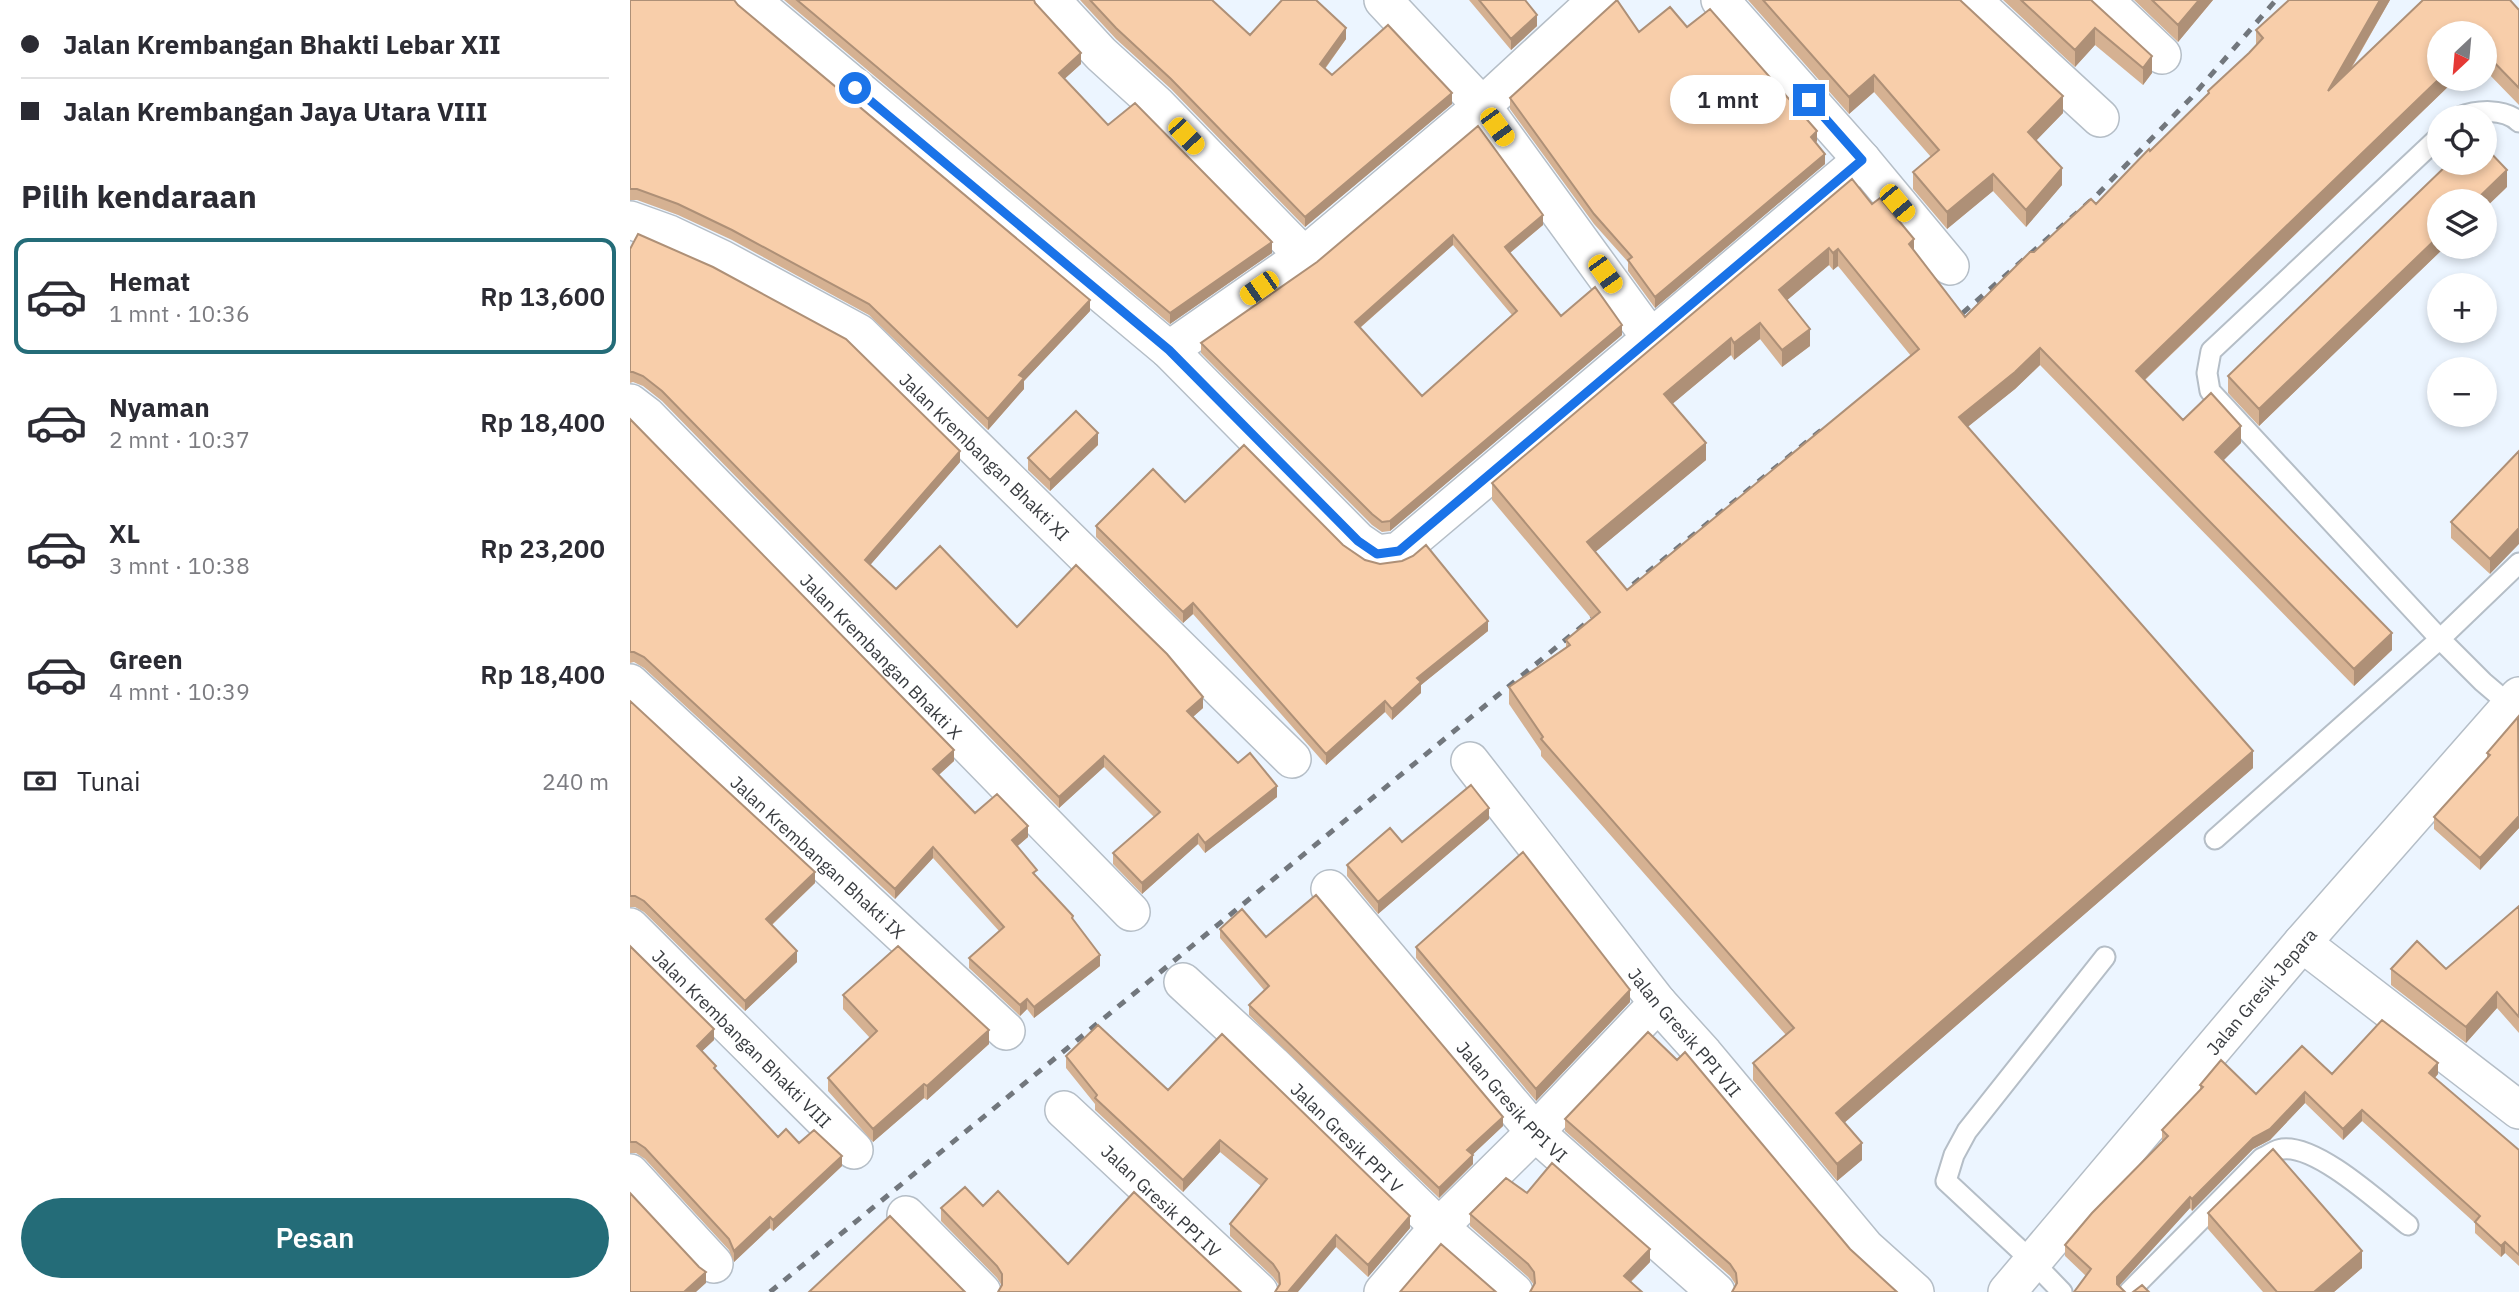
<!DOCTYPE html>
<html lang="id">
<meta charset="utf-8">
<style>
body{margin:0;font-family:"IBM Plex Sans",sans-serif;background:#f2f2f3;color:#2b2b33;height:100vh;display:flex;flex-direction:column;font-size:26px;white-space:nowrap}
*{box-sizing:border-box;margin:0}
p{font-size:23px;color:#7c7c81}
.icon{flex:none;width:38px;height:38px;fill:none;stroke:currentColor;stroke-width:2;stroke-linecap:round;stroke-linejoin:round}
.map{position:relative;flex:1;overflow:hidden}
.drawer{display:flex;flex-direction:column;background:#fff;width:630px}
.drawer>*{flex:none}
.hud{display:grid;align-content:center;height:154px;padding:0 21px;background:#fff}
.needle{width:46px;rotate:206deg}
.fabs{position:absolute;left:1797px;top:21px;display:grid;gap:14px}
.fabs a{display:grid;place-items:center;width:70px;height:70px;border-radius:50%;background:#fff;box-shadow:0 4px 10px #0003;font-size:35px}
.end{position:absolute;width:32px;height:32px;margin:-16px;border:9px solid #1a73e8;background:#fff;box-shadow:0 0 0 4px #fff}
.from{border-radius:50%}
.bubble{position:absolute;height:49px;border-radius:24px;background:#fff;box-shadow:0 4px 10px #0003;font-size:23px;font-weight:600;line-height:49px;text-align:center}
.car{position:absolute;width:21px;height:42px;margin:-21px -10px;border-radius:9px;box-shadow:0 0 5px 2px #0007;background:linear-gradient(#f5c518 24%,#345 0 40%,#f5c518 0 76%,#345 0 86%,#f5c518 0)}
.hud b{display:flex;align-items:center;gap:24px;height:66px;font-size:26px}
.hud b+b{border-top:2px solid #e1e1e2}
.hud i{width:18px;height:18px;background:#2b2b33}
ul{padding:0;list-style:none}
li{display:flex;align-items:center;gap:21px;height:116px;margin:0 14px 10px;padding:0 7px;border:4px solid transparent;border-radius:14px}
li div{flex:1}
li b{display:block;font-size:26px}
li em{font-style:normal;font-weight:600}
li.on{border-color:#246c78}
li>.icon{width:63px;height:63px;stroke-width:1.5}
h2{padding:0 21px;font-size:32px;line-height:84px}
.pay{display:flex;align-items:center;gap:18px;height:77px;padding:0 21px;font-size:26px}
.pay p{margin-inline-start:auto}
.primary-button{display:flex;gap:14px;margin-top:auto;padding:14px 21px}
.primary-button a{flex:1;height:80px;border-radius:42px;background:#246c78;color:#fff;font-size:28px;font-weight:600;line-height:80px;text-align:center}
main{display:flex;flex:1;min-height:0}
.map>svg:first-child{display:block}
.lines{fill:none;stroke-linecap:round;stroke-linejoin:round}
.service-casing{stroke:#b5bec7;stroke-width:23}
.minor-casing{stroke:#b5bec7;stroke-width:40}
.service{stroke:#fff;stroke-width:19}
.minor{stroke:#fff;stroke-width:37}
.rail{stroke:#72777d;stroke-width:5;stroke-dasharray:9 9;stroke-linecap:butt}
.wall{fill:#d5b192;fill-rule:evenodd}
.shaded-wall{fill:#ae9077}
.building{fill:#f8ceaa;stroke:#ae9077;stroke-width:2;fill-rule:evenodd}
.route{stroke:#1a73e8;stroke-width:9}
.labels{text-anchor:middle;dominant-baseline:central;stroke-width:7;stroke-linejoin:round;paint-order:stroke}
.street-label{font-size:18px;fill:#393c40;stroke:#fff}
</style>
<main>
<section class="drawer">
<div class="hud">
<b><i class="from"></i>Jalan Krembangan Bhakti Lebar XII</b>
<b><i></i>Jalan Krembangan Jaya Utara VIII</b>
</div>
<h2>Pilih kendaraan</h2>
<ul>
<li class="on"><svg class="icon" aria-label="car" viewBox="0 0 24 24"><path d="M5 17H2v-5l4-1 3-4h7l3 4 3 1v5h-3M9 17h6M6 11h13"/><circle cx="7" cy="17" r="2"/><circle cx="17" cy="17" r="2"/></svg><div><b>Hemat</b><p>1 mnt · 10:36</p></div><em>Rp 13,600</em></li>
<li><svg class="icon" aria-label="car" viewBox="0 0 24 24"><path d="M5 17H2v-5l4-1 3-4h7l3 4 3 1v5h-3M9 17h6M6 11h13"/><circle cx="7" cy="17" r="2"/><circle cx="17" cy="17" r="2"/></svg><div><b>Nyaman</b><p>2 mnt · 10:37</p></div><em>Rp 18,400</em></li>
<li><svg class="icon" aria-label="car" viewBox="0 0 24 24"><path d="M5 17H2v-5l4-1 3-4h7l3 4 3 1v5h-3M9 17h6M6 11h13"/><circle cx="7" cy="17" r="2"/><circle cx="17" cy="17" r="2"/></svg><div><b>XL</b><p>3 mnt · 10:38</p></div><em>Rp 23,200</em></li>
<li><svg class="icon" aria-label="car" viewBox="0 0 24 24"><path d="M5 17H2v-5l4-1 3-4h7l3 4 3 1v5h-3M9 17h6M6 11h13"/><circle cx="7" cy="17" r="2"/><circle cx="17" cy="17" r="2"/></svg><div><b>Green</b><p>4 mnt · 10:39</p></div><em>Rp 18,400</em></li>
</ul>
<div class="pay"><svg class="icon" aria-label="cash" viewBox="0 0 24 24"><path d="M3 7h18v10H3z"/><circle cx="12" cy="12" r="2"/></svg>Tunai<p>240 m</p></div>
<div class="primary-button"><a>Pesan</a></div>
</section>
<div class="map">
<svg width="1889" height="1292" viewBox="0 0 1889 1292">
<rect width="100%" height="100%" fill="#ecf5ff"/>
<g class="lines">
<defs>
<path id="service" d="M1829 117C1847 110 1874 108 1889 122
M1810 136 1581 351 1577 373 1580 391 1810 639 1853 682 1880 705
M1585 839 1810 639 1889 563
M1432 1292 1403 1262 1316 1181 1324 1155 1337 1131 1475 957
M1499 1292 1632 1158C1638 1156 1646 1149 1652 1149 1687 1144 1751 1204 1778 1225"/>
<g id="minor">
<path d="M121 0 539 350 728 541 747 554 769 551 1232 160"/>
<path d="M421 0 471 54 526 104 674 256"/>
<path d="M753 0 852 106 1020 337"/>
<path d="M1090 0 1232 160 1320 266"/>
<path d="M1342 0 1470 118"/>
<path d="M1474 0 1532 55"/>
<path id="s1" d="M0 220 39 234 92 259 229 333 662 759"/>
<path d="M539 350 674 256 852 106 967 0"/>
<path id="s2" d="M0 403 17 416 501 912"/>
<path id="s3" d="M0 683 376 1031"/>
<path id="s4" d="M840 761 1028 1003 1074 1054 1236 1248 1285 1292"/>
<path id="s5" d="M700 889 905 1132 1086 1292"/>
<path id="s6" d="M0 927 224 1150"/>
<path d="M1672 943 1889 1110"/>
<path id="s7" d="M553 982 642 1064 809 1227 884 1292"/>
<path id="s8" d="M434 1110 629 1292"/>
<path d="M0 1173 84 1264"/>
<path d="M276 1215 352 1292"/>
<path d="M753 1292 809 1227 905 1132 1028 1003"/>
<path id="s9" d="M1377 1292 1672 943 1889 696"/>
</g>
</defs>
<!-- service casing -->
<use href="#service" class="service-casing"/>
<!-- minor casing -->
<use href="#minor" class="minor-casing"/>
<!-- service -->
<use href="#service" class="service"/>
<!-- minor -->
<use href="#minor" class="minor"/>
<!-- rail -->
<path class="rail" d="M1319 325 1465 197 1561 98 1646 0
M140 1292 1195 427"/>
</g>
<!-- wall -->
<path class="wall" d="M0 0 108 5 460 311 394 381V389L358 430 239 315 102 240 48 215 7 200H0Z
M154 0H404L451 64 434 79 478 125 642 253 540 324Z
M450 0H582L620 35 716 39 695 69 702 75 822 104 675 227 541 89 486 39Z
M839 0H895L907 26 881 50Z
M1118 0H1330L1433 113 1406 140 1432 185 1396 227 1363 191 1317 229 1283 189V172L1301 157 1244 92 1219 114Z
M1373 0H1461L1522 73 1513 85 1465 45 1445 67Z
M1504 0H1583L1548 42Z
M1659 0H1760L1720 71 1793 0H1880L1889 10V105L1855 70V33H1810V79H1826L1515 380 1553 420 1581 393 1611 426V443L1593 460 1762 633V650L1724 686 1410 365 1385 389 1337 427 1623 751V768L1214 1123 1232 1143V1160L1207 1181 1123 1080V1063L1156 1035 911 756V751L879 704V687L936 647V640L962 619 862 500V483L1222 179 1242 204 1250 198 1284 239V251L1335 317 1400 252H1404L1461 199 1466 204 1519 149 1520 151 1578 95V91L1619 53 1626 46V30ZM1199 265 1203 270 1208 266 1281 356 997 590 965 552 1076 460V443L1042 404 1101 355 1104 360 1130 339 1152 367 1180 346V329L1157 300Z
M1057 27 1187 141 1186 143 1195 164 1025 308 998 271V262L964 224 880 109V98L1009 32Z
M848 126 913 225 880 253 931 316 992 335 760 531 752 532 742 525 571 353V343L687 262ZM823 245 882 315 792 396 730 328Z
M1877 187 1629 426 1598 393V376Z
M0 249 330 462 240 565 266 589 387 627 573 708 563 717 608 763 647 797 575 853 568 844 512 894 483 864V853L524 817 474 767 429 808 32 401 13 386 3 382 0 383Z
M0 419 324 761 309 775 345 813 398 837 387 846 407 877 443 920 470 966 404 1018 397 1009 390 1016 339 968V958L369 931 303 858 265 899 14 668 4 662 0 663Z
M468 445 420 491 398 470V458Z
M1889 451 1860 574 1821 538V522Z
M555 502 713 545 735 560 858 631 791 685V693L762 720 755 712 696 765 563 614 553 623 466 537V526Z
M0 701 185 883 142 925 167 962 115 1011 14 912 5 907H0Z
M1889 718V828L1850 870 1804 829V817L1857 759V753Z
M859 819 748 914 717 876V865L772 842Z
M1889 906V1033L1867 1008 1836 1043 1761 985V969H1816Z
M590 929 636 937 873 1126 842 1155 843 1164 809 1198 619 1015V1005L634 990 590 938Z
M0 946 84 1040 72 1051 86 1070 148 1137 169 1143 212 1166 143 1231 140 1228 104 1262 99 1250 15 1159 6 1153H0Z
M786 947 1000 1002 906 1101 786 958Z
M213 995 359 1044 297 1100 294 1098 243 1142 198 1091V1078L240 1038 213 1009Z
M436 1056 538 1090 780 1228 738 1277 706 1247 649 1285 643 1277 600 1236V1224L631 1186 590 1152 553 1192 465 1110V1104L436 1068Z
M1702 1074H1808L1805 1078 1889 1150V1266L1875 1253 1871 1257 1845 1233V1223L1732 1121 1713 1140 1675 1103 1640 1140 1623 1149 1562 1211 1560 1208 1489 1286 1456 1276 1435 1256V1245L1532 1141V1130L1570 1090V1085L1626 1094Z
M935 1119 1220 1249 1106 1285 1100 1276 935 1131Z
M897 1193 1020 1262 1001 1282 904 1285 898 1277 840 1226V1214Z
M353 1206 438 1264 611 1292 372 1286 367 1278 311 1221V1208Z
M1578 1213 1732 1268 1704 1292H1633L1578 1229Z"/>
<!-- shaded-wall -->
<path class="shaded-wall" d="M1569 0H1583L1548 42V25Z
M1750 0H1760L1698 108V91Z
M907 15V26L881 50V39Z
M716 28V39L690 75V64Z
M1465 28V45L1445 67V50Z
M451 53V64L429 84V73Z
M1522 56V73L1513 85V68Z
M1244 75V92L1219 114V97Z
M1810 78V79H1826L1506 388V371Z
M822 93V104L675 227V217Z
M1433 96V113L1398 149V132Z
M1187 131V141L1181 147V137Z
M1195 154V164L1025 308V297Z
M1432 168V185L1396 227V210Z
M1877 170V187L1855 208V201H1845Z
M1363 174V191L1317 229V212Z
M913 215V225L875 257V247Z
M823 235V245L725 332V322Z
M1810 235V247H1815L1629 426V409Z
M1284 239V256L1279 244Z
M642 242V253L540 324V313Z
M1199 248V265L1149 307V290Z
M1208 249V266L1203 270V253Z
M460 300V311L394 381V389L358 430V419L389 375Z
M1130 323V339L1104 360V343Z
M992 325V335L760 531V521Z
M1180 329V346L1152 367V350Z
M1101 338V355L1034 411V394Z
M1410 348V365L1385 389 1329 434V417Z
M1611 426V443L1585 469V452Z
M468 433V445L420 491V480Z
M1076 443V460L957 559V542Z
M330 451V462L235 571V560Z
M1889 528V544L1860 574V559Z
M563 603V614L553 623V612Z
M858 621V631L791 685V693L762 720V709L787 678Z
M1762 633V650L1724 686V669Z
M573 697V708L557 722V711Z
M755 701V712L696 765V754Z
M324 750V761L303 780V769Z
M1623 751V768L1206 1130V1113Z
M474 756V767L429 808V797Z
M647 786V797L575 853V843Z
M859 808V819L748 914V902Z
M1889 816V828L1850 870V858Z
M398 826V837L382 851V840Z
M568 834V844L512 894V883Z
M303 847V858L265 899V889Z
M185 872V883L136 930V919Z
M167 951V962L115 1011V1001Z
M470 955V966L404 1018V1007Z
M1000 990V1002L906 1101V1089Z
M1867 992V1008L1836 1043V1027Z
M397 999V1009L390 1016V1005Z
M84 1029V1040L67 1056V1046Z
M359 1030V1044L297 1100V1086Z
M1808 1063V1074L1799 1084V1073Z
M294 1084V1098L243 1142V1129Z
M1675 1092V1103L1640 1140 1623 1149 1562 1211V1199L1623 1138Z
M1732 1110V1121L1713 1140V1129Z
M873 1117V1126L837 1160V1150Z
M590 1140V1152L553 1192V1180Z
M1232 1143V1160L1207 1181V1164Z
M843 1155V1164L809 1198V1188Z
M212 1156V1166L143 1231V1220Z
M1560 1197V1208L1487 1288V1277Z
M780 1216V1228L738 1277V1265Z
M140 1217V1228L104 1262V1251Z
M706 1235V1247L668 1292H658Z
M1875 1242V1253L1871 1257V1246Z
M1020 1249V1262L994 1288V1276Z
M1732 1251V1268L1704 1292H1684Z
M76 1272V1283L66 1292H54Z"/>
<!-- building -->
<path class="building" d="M0 0H104L108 5 460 300 389 375 394 378 358 419 239 304 102 230 48 204 7 189H0Z
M167 0H404L405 3 451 53 429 73 478 125 505 103 642 242 540 313Z
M460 0H582L620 35 652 0H686L716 28 690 64 702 75 758 25 822 93 675 217 541 79 486 28Z
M849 0H895L907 15 881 39Z
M987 0 1009 32 1040 7 1057 27 1080 9 1187 131 1181 137 1195 154 1025 297 998 260 1002 257 964 214 880 98Z
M1133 0H1330L1433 96 1398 132 1432 168 1396 210 1363 174 1317 212 1283 172 1309 150 1244 75 1219 97Z
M1391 0H1461L1522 56 1513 68 1465 28 1445 50Z
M1522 0H1569L1548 25Z
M1659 0H1750L1698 91 1793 0H1880L1889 10V88L1855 53V33H1810V78L1506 371 1553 420 1581 393 1611 426 1585 452 1762 633 1724 669 1410 348 1385 372 1329 417 1623 751 1206 1113 1232 1143 1207 1164 1123 1063 1164 1028 911 739 913 737 879 687 940 645 936 640 970 612 862 483 1222 179 1242 204 1250 198 1284 239 1279 244 1335 317 1400 252H1404L1461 199 1466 204 1519 149 1520 151 1579 93 1578 91 1619 53 1633 38 1626 30ZM1199 248 1203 253 1208 249 1289 349 997 590 957 542 1076 443 1034 394 1101 338 1104 343 1130 323 1152 350 1180 329 1149 290Z
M848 126 913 215 875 247 931 316 965 287 992 325 760 521 752 522 742 514 571 343 687 262ZM823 235 887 311 792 396 725 322Z
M1855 147 1877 170 1845 201H1810V235L1629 409 1598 376 1819 163H1855Z
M8 234 83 267 216 339 330 451 235 560 266 589 310 546 387 627 446 565 537 654 573 697 557 711 608 763 620 753 647 786 575 843 568 834 512 883 483 853 530 812 474 756 429 797 32 391 13 376 3 372H0V249Z
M446 411 468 433 420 480 398 458Z
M0 419 324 750 303 769 345 813 367 794 398 826 382 840 407 870 403 873 443 916 442 918 470 955 404 1007 397 999 390 1005 339 958 374 927 303 847 265 889 14 657 4 652H0Z
M614 445 713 545 735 560 750 564 772 561 783 556 796 545 858 621 787 678 791 682 762 709 755 701 696 754 563 603 553 612 466 526 523 469 555 502Z
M1889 451V528L1860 559 1821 522Z
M0 701 185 872 136 919 167 951 115 1001 14 901 5 896H0Z
M1888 717 1889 816 1850 858 1804 817 1860 755 1857 753Z
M841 785 859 808 748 902 717 865 760 828 772 842Z
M893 852 1000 990 906 1089 786 947Z
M686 895 873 1117 837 1150 843 1155 809 1188 619 1005 639 986 590 929 612 909 636 937Z
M1889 906V1017L1867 992 1836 1027 1761 969 1787 941 1816 969Z
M0 946 84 1029 67 1046 86 1066 84 1068 148 1137 156 1129 169 1143 184 1130 212 1156 143 1220 140 1217 104 1251 99 1239 15 1148 6 1142H0Z
M268 946 359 1030 297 1086 294 1084 243 1129 198 1078 247 1031 213 995Z
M1752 1020 1808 1063 1799 1073 1889 1150V1255L1875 1242 1871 1246 1845 1222 1850 1216 1732 1110 1713 1129 1675 1092 1640 1129 1623 1138 1562 1199 1560 1197 1487 1277V1284L1495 1292H1444L1461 1269 1435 1245 1462 1213 1538 1136 1532 1130 1573 1087 1570 1085 1591 1060 1626 1094 1672 1046 1702 1074Z
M468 1025 538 1090 592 1034 780 1216 738 1265 706 1235 658 1292H645L650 1284 649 1273 643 1264 600 1224 637 1179 590 1140 553 1180 465 1098 467 1095 436 1056Z
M1018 1032 1047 1060 1055 1052 1220 1249 1267 1292H1102L1107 1283 1106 1273 1100 1264 935 1119Z
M1643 1149 1732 1251 1684 1292H1647L1578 1213Z
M922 1163 1020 1249 994 1276 1012 1292H900L905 1283 904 1272 898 1264 840 1214 876 1178 897 1193Z
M335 1187 353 1206 368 1191 438 1264 504 1192 611 1292H368L372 1285V1274L367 1266 311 1208Z
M0 1193 69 1267 76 1272 54 1292H0Z
M260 1216 335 1292H179Z
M811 1244 866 1292H770Z
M1512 1285 1519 1292H1503Z"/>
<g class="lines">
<!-- route -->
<path class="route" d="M225 88 539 350 728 541 747 554 769 551 1232 160 1179 100"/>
</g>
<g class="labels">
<!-- street labels -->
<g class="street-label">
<text stroke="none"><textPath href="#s1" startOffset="432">Jalan Krembangan Bhakti XI</textPath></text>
<text stroke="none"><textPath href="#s2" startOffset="357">Jalan Krembangan Bhakti X</textPath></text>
<text stroke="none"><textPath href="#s3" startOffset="256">Jalan Krembangan Bhakti IX</textPath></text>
<text stroke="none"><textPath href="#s9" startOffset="394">Jalan Gresik Jepara</textPath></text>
<text stroke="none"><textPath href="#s4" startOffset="346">Jalan Gresik PPI VII</textPath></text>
<text stroke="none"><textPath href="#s6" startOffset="158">Jalan Krembangan Bhakti VIII</textPath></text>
<text stroke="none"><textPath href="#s5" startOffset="280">Jalan Gresik PPI VI</textPath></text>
<text stroke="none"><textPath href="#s7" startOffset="226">Jalan Gresik PPI V</textPath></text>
<text stroke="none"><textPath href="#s8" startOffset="133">Jalan Gresik PPI IV</textPath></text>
</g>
</g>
</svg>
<div class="fabs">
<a><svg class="needle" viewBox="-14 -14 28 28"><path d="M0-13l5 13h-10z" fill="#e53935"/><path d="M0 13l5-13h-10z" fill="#7c7c81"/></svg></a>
<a><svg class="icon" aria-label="locate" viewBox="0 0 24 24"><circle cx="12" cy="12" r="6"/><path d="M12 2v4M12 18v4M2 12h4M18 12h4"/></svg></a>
<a><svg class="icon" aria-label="layers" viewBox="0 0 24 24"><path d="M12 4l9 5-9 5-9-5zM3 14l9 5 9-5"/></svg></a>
<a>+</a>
<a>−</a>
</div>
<i class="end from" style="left:225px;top:88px"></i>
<i class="end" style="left:1179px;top:100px"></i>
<div class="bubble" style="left:1040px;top:75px;width:116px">1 mnt</div>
<i class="car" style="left:867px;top:127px;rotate:144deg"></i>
<i class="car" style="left:556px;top:136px;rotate:137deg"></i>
<i class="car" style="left:1267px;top:203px;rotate:140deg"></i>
<i class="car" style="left:975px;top:274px;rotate:144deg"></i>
<i class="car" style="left:629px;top:288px;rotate:235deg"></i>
</div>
</main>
